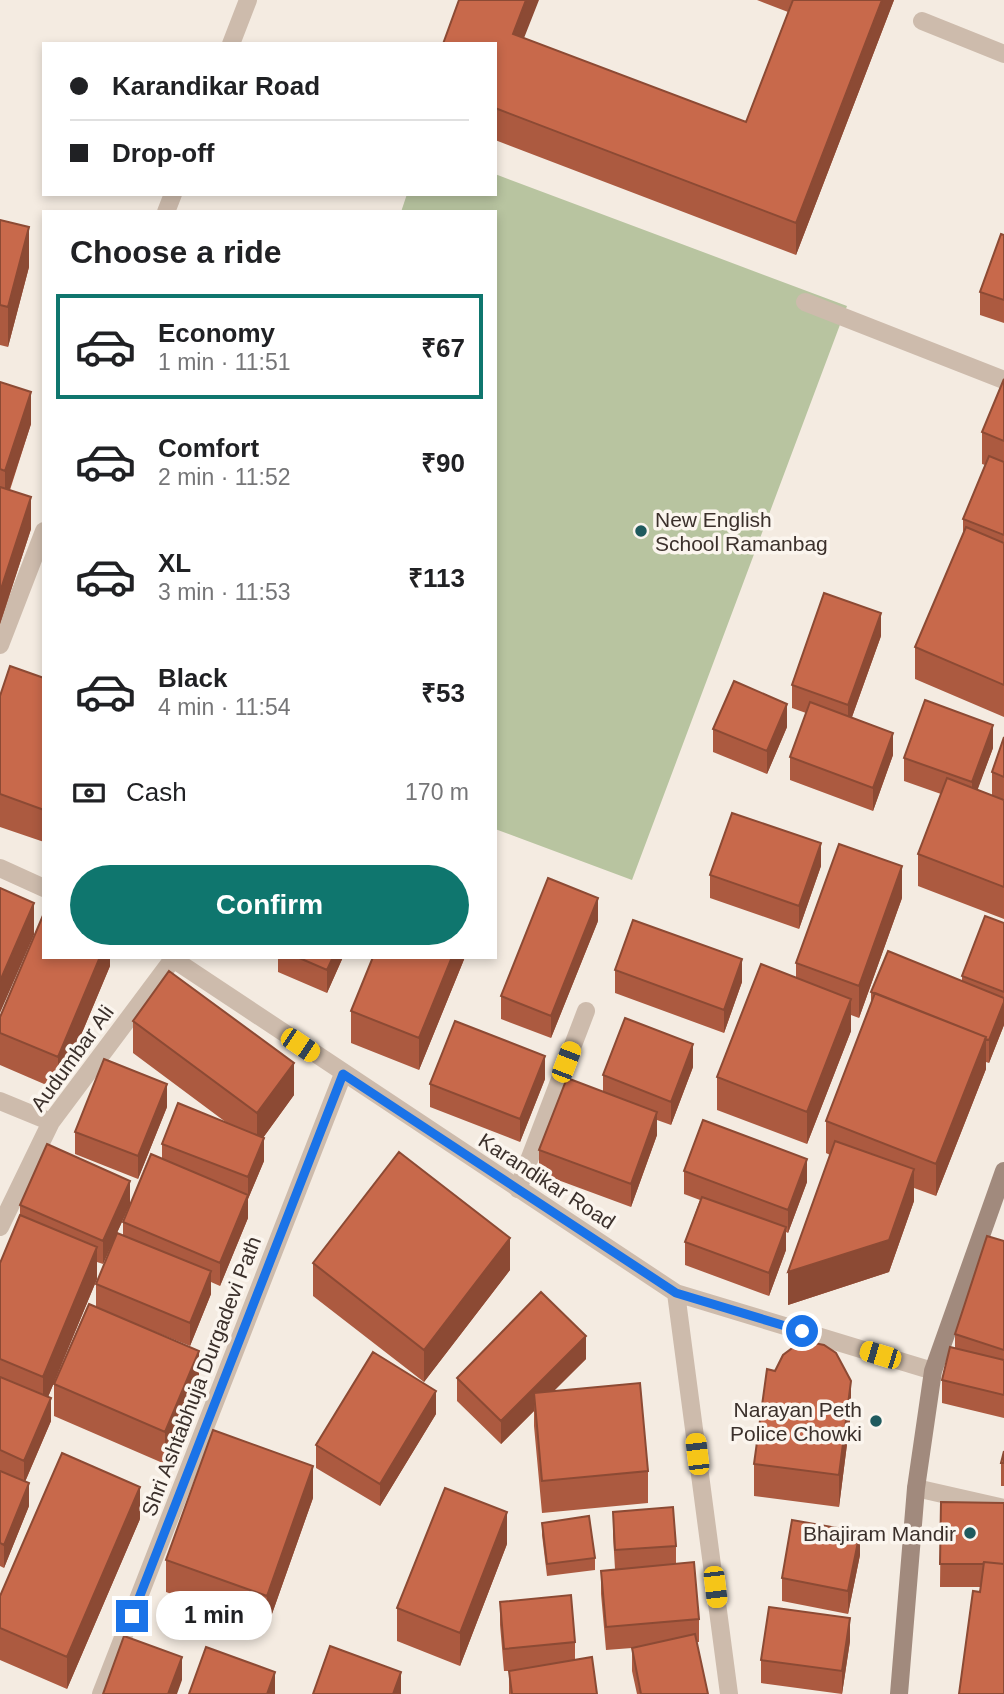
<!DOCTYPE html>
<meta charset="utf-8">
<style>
body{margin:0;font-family:Arial,sans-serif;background:#f2f2f2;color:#202124;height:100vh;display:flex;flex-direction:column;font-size:26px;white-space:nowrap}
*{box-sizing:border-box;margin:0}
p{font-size:23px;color:#757577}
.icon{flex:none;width:38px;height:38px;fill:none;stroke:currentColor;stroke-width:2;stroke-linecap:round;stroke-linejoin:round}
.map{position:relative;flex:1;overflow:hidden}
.side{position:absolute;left:42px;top:210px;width:455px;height:749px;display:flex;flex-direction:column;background:#fff;border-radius:0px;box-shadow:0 4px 10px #0003}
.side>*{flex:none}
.hud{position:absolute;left:42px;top:42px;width:455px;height:154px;border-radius:0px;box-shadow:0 4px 10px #0003;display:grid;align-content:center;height:154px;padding:0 28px;background:#fff}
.end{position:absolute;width:32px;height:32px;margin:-16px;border:9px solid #1a73e8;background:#fff;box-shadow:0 0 0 4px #fff}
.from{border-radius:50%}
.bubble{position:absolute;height:49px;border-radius:24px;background:#fff;box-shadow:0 4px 10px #0003;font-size:23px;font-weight:700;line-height:49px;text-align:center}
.car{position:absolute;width:21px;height:42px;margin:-21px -10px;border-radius:9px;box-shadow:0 0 5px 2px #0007;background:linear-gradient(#f5c518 24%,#345 0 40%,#f5c518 0 76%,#345 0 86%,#f5c518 0)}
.hud b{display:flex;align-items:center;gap:24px;height:66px;font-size:26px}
.hud b+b{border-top:2px solid #e0e0e0}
.hud i{width:18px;height:18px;background:#202124}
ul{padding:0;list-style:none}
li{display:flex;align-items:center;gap:21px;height:105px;margin:0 14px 10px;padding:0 14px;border:4px solid transparent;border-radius:0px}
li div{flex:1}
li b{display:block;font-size:26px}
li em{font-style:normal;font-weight:700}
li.on{border-color:#0f766e}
li>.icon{width:63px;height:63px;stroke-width:1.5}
h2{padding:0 28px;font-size:32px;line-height:84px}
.pay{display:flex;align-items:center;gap:18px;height:77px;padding:0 28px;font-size:26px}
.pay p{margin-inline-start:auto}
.button{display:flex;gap:14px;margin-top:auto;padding:14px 28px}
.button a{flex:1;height:80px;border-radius:42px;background:#0f766e;color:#fff;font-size:28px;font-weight:700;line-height:80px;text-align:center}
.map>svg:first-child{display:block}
.green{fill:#b8c4a0}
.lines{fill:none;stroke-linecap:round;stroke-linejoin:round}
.lane{stroke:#cdbbac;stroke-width:18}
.street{stroke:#cdbbac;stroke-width:18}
.secondary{stroke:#a18a7d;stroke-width:18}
.wall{fill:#ac5a40}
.shaded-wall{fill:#8c4a34}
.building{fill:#c8694b;stroke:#8c4a34;stroke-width:2}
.route{stroke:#1a73e8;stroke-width:9}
.poi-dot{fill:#1f5a5e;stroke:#fbf5ee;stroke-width:2.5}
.labels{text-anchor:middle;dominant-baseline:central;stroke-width:7;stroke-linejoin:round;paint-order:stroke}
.poi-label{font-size:21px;fill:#3b302b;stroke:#fbf5ee;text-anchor:end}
.street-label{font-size:21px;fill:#3b302b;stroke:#fbf5ee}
</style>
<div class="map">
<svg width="1004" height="1694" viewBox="0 0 1004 1694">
<rect width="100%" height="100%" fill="#f4ebe1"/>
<!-- green -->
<path class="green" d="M495 174 847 306 632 880 495 829V212H401L407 194H495Z"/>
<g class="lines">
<!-- lane -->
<path class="lane" d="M922 21 1004 54
M805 302 1004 380
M518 1189 586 1011"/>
<!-- street -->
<path class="street" d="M231 44 248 0
M166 212 173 194
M0 645 44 531
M0 868 44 888
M170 957 676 1293 933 1371
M0 1101 51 1122
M0 1227 51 1122 173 959
M676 1293 729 1694
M916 1488 1004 1508
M101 1694 343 1074"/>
<!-- secondary -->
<path class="secondary" d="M899 1694 916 1488 933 1371 1004 1171"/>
</g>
<!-- wall -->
<path class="wall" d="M757 0H894L796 255 495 140V44L524 38 746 122 788 12Z
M0 220 29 267 8 347 0 345Z
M1004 235V323L980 315V292Z
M1004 379V717L915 679V647L963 534V519L985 465 982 464V432Z
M0 382 31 424 10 490 31 529 0 624Z
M881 636 852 717 893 755 873 811 790 780V757L806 713 792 708V685Z
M44 678V842L0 827V696Z
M787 727 767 774 713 752V729Z
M1004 737V800L992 795V772Z
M993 748 977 790 1004 800V919L918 886V854L941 794 904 781V758Z
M821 866 799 929 710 898V875Z
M902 898 859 1018 851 1015V1031L807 1144 717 1110V1077L796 977V963Z
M598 921 551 1038 501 1019V996Z
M1004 923V1025L989 1063 986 1062V1069L936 1196 914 1188V1201L889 1272 788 1305 830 1155 826 1153V1121L871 1003V992L962 981V976Z
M110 957V966L58 1090 0 1065V1017Z
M278 957H343L327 993 278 972Z
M373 957H465L419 1070 351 1043V1011Z
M615 970 742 982 724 1033 615 993Z
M133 1021 294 1095 263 1138 264 1161 248 1199V1218L220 1286 211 1282V1294L190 1346 111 1314 199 1384 165 1464 54 1416V1384L96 1307V1284L123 1235V1222L162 1159V1144L227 1123 133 1053Z
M693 1067 671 1125 657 1120V1135L631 1207 539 1173V1150L603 1091V1075Z
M545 1079 520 1142 430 1107V1084Z
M167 1107 138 1179 75 1154V1132Z
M684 1171 807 1182 788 1233 786 1232V1250L769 1296 685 1265V1242L700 1200 684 1194Z
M130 1204 103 1264 97 1262V1279L48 1397 51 1421 25 1482 29 1506 4 1568 0 1566V1263L20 1215V1205Z
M1004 1241V1418L942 1403V1380L955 1348V1334Z
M313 1263 510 1270 424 1382 313 1296Z
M586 1359 553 1391 648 1471V1503L542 1513 534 1426V1411L501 1444 457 1401V1378Z
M851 1413 839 1507 754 1496V1464Z
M436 1414 380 1506 316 1468V1445Z
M1004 1452V1486H1001V1463Z
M313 1498 267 1628 166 1592V1560Z
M941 1502 1004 1503 981 1587H940Z
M613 1512 676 1546V1564L699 1619V1642H697L708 1694H637L632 1671V1648L606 1650 601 1594V1571L615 1569 613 1535Z
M140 1519 67 1689 0 1660V1596Z
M542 1523 595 1558V1570L547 1576 542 1535Z
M507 1544 460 1666 397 1641V1608Z
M860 1555 848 1614 782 1601V1578Z
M500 1602 575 1642V1660L597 1694H509V1671H504L500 1625Z
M850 1641 842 1694 761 1683V1660Z"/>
<!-- shaded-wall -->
<path class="shaded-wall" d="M526 0H539L513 66V34Z
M882 0H894L796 255V223Z
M29 227V267L8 347V307Z
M31 392V424L5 503V471Z
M31 497V529L0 624V592Z
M881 613V636L848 728V705Z
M787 704V727L767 774V751Z
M993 725V748L972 805V782Z
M893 733V755L873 811V788Z
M821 843V866L799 929V906Z
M902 866V898L859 1018V986Z
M598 898V921L551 1038V1016Z
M34 903V935L0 1013V981Z
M100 957H110V966L58 1090V1057Z
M333 957H343L327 993V970Z
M452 957H465L419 1070V1038Z
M742 959V982L724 1033V1010Z
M851 999V1031L807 1144V1112Z
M1004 1002V1025L989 1063V1040Z
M986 1037V1069L936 1196V1164Z
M693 1044V1067L671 1125V1102Z
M545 1056V1079L520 1142V1119Z
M294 1063V1095L257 1146V1113Z
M167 1084V1107L138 1179V1156Z
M657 1112V1135L631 1207V1184Z
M264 1138V1161L248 1199V1218L220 1286V1263L248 1197V1177Z
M807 1159V1182L788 1233V1210Z
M914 1169V1201L889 1272 788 1305V1272Z
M130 1181V1204L103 1264V1241Z
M786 1227V1250L769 1296V1273Z
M510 1238V1270L424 1382V1350Z
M97 1247V1279L43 1409V1377Z
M211 1271V1294L190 1346V1323Z
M586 1336V1359L535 1410 534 1393V1411L501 1444V1421Z
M199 1351V1384L165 1464V1432Z
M851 1381V1413L839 1507V1475Z
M436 1391V1414L380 1506V1484Z
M51 1398V1421L24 1484V1461Z
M313 1466V1498L267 1628V1596Z
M29 1483V1506L4 1568V1545Z
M140 1487V1519L67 1689V1657Z
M507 1512V1544L460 1666V1633Z
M860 1532V1555L848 1614V1591Z
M850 1618V1641L842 1694V1671Z
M182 1657V1680L177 1694H168Z
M275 1672V1694H267Z
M401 1672V1694H393Z"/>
<!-- building -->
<path class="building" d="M459 0H526L513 34 746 122 793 0H882L796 223 495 108V44H443Z
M0 220 29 227 8 307 0 305Z
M1001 234 1004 235V300L980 292Z
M1004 379V441L982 432Z
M0 382 31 392 5 471 0 469Z
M989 456 1004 462V535L963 519Z
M0 487 31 497 0 592Z
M966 527 1004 543V685L915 647Z
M824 593 881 613 848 705 792 685Z
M10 666 44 678V810L0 794V696Z
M734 681 787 704 767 751 713 729Z
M925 700 993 725 972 782 904 758Z
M810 702 893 733 873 788 790 757Z
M1004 737V777L992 772Z
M947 778 1004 800V887L918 854Z
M732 813 821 843 799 906 710 875Z
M839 844 902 866 859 986 796 963Z
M548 878 598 898 551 1016 501 996Z
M0 888 34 903 0 981Z
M44 913V957H100L58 1057 0 1033V1017Z
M985 916 1004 923V992L962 976Z
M633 920 742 959 724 1010 615 970Z
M888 951 1004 998V1002L989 1040 985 1039 986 1037 871 992Z
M297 957H333L327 970Z
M373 957H452L419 1038 351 1011Z
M761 964 851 999 807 1112 717 1077Z
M169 971 294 1063 257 1113 133 1021Z
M875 993 986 1037 936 1164 826 1121Z
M625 1018 693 1044 671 1102 603 1075Z
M455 1021 545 1056 520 1119 430 1084Z
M104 1059 167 1084 138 1156 75 1132Z
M567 1078 657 1112 631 1184 539 1150Z
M178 1103 264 1138 248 1177 162 1144Z
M703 1120 807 1159 788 1210 684 1171Z
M835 1141 914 1169 889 1240 788 1272Z
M47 1144 130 1181 103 1241 20 1205Z
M399 1152 510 1238 424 1350 313 1263Z
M151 1154 248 1195 220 1263 123 1222Z
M702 1197 786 1227 769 1273 685 1242Z
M20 1215 97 1247 43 1377 0 1359V1263Z
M117 1233 211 1271 190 1323 96 1284Z
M987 1236 1004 1241V1350L955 1334Z
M541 1292 586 1336 501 1421 457 1378Z
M89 1304 199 1351 165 1432 54 1384Z
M809 1342 824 1345 836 1353 851 1381 839 1475 754 1464 767 1369 775 1371 783 1355 795 1346Z
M950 1347 1004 1360V1395L942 1380Z
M373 1352 436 1391 380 1484 316 1445Z
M0 1377 51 1398 24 1461 0 1450Z
M640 1383 648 1471 542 1481 534 1393Z
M213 1430 313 1466 267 1596 166 1560Z
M1004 1451V1463H1001Z
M62 1453 140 1487 67 1657 0 1628V1596Z
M0 1471 29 1483 4 1545 0 1543Z
M445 1488 507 1512 460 1633 397 1608Z
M941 1502 1004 1503V1564L984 1562 983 1564H940Z
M673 1507 676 1546 615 1550 613 1512Z
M589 1516 595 1558 547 1564 542 1523Z
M792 1520 860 1532 848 1591 782 1578Z
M694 1562 699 1619 606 1627 601 1571Z
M984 1562 1004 1564V1694H959L973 1591 980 1592Z
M571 1595 575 1642 504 1649 500 1602Z
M769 1607 850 1618 842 1671 761 1660Z
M695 1634 708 1694H641L632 1648Z
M124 1636 182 1657 168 1694H103Z
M330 1646 401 1672 393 1694H313Z
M206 1647 275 1672 267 1694H189Z
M592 1657 597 1694H512L509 1671Z"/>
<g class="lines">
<!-- route -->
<path class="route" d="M132 1616 343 1074 676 1293 802 1331"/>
</g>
<!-- markers -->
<g class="poi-dot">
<circle cx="641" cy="531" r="7"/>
<circle cx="876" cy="1421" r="7"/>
<circle cx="970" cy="1533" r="7"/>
</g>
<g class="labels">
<!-- poi labels -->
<g class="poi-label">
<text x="655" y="519" text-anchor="start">New English<tspan x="655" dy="24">School Ramanbag</tspan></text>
<text x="862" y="1409">Narayan Peth<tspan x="862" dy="24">Police Chowki</tspan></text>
<text x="956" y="1533">Bhajiram Mandir</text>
</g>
<!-- street labels -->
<g class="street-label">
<text transform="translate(72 1058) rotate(-54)">Audumbar Ali</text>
<text transform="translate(547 1181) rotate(33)">Karandikar Road</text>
<text transform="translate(201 1376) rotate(-69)">Shri Ashtabhuja Durgadevi Path</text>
</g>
</g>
</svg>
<i class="end from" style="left:802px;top:1331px"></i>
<i class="end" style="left:132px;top:1616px"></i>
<div class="bubble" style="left:156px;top:1591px;width:116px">1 min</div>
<i class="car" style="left:300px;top:1045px;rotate:124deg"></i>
<i class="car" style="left:566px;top:1062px;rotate:21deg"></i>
<i class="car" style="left:880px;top:1355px;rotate:287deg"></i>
<i class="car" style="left:697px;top:1454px;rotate:353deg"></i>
<i class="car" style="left:715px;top:1587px;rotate:173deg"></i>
<div class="hud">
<b><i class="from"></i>Karandikar Road</b>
<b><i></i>Drop-off</b>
</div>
<section class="side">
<h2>Choose a ride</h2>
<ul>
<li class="on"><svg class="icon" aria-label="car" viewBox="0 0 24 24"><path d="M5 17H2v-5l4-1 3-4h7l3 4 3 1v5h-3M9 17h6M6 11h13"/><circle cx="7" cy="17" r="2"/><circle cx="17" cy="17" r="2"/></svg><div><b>Economy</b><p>1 min · 11:51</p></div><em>₹67</em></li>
<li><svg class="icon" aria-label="car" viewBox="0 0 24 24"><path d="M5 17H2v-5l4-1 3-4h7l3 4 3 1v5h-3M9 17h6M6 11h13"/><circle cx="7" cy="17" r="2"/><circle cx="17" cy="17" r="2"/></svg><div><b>Comfort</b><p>2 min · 11:52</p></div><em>₹90</em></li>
<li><svg class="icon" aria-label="car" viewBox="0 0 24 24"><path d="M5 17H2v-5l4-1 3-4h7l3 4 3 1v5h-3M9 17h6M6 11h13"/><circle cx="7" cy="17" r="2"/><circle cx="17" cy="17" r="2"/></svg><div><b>XL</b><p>3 min · 11:53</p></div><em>₹113</em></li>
<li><svg class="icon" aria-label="car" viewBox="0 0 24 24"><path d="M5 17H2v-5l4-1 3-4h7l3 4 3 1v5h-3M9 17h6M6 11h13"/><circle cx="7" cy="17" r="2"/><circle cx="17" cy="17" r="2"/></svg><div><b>Black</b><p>4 min · 11:54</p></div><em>₹53</em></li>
</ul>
<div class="pay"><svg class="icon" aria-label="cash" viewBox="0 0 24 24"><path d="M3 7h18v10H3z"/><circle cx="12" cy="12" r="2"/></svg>Cash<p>170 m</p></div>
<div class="button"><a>Confirm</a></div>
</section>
</div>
